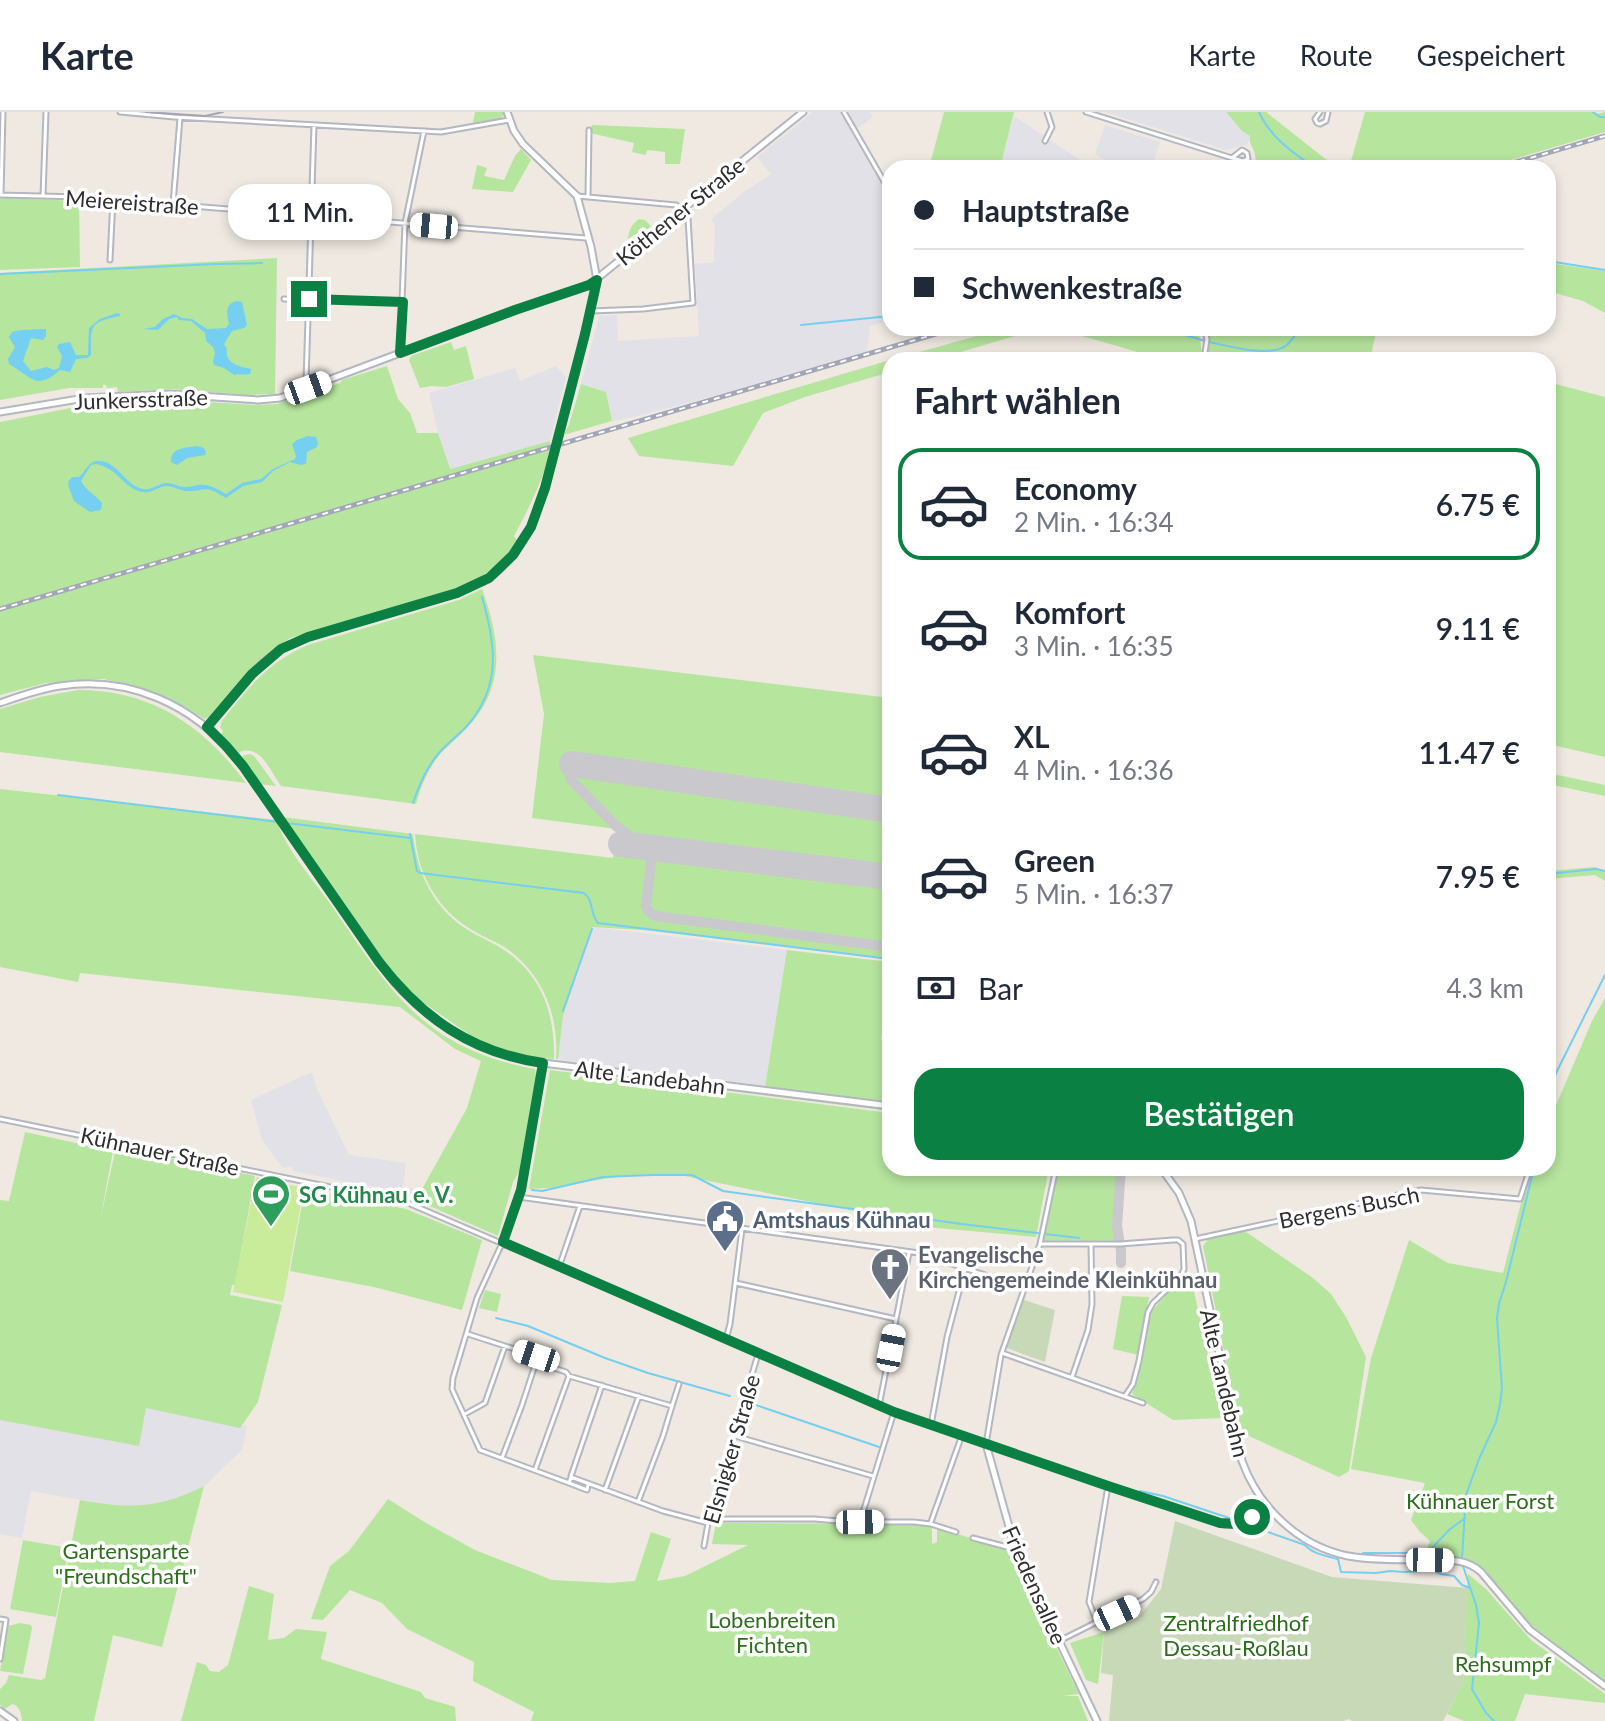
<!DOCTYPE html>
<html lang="de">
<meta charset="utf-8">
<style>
body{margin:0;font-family:Lato,sans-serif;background:#f2f2f3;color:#1f2937;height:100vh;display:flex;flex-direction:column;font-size:30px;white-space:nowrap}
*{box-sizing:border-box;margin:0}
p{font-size:26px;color:#747a83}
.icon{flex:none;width:44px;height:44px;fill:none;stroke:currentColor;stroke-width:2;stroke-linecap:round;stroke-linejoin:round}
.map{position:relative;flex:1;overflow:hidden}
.details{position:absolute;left:882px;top:240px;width:674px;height:824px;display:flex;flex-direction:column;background:#fff;border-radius:24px;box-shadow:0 4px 12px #0003}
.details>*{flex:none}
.top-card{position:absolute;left:882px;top:48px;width:674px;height:176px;border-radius:24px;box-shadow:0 4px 12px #0003;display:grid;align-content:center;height:176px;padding:0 32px;background:#fff}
.end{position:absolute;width:36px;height:36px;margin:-18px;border:10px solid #0b8043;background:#fff;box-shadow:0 0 0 4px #fff}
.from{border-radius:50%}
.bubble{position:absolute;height:56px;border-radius:24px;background:#fff;box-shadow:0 4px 12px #0003;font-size:26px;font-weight:600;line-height:56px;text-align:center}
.car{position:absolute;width:24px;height:48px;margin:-24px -12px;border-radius:10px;box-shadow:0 0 6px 2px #0007;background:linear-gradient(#fff 24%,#345 0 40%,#fff 0 76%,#345 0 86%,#fff 0)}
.top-card b{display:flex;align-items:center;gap:28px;height:76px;font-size:30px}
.top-card b+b{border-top:2px solid #e0e1e3}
.top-card i{width:20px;height:20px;background:#1f2937}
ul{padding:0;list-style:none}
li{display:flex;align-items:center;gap:24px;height:112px;margin:0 16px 12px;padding:0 16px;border:4px solid transparent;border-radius:24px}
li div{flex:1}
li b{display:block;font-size:30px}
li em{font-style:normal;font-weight:600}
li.selected{border-color:#0b8043}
li>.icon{width:72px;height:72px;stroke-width:1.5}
h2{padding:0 32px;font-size:36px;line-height:96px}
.pay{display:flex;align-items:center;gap:20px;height:88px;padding:0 32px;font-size:30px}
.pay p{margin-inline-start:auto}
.primary-button{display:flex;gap:16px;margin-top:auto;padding:16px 32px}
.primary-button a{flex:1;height:92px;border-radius:24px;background:#0b8043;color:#fff;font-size:32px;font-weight:600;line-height:92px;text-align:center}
header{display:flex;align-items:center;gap:48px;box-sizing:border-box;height:112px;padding:0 40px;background:#fff;border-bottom:2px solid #e0e1e3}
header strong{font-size:38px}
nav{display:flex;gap:44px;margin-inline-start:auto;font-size:28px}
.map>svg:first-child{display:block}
.industrial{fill:#e3e1e8}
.green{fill:#b6e59e}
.cemetery{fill:#c8d9b8}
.pitch{fill:#c9ec9a}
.water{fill:#75cff0}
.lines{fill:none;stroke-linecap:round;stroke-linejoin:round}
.stream{stroke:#75cff0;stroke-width:2}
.taxiway{stroke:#c9c8cc;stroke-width:10}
.runway{stroke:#c9c8cc;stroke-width:26}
.street-casing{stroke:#b4b7c1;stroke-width:7}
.secondary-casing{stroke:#b4b7c1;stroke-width:9}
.street{stroke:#fff;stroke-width:3}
.secondary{stroke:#fff;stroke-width:5}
.tram{stroke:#a3a6b8;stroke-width:2}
.rail-casing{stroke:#a3a6b8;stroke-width:5}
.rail{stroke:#fff;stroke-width:2;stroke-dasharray:6;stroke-linecap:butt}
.route{stroke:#0b8043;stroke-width:10}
.labels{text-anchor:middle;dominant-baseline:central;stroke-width:7;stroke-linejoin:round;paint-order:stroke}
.street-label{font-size:22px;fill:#2e2e2e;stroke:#fff}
.leisure-label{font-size:22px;font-weight:bold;fill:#27864d;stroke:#fff;text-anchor:start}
.service-label{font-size:22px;font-weight:bold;fill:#4e5e75;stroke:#fff;text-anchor:start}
.worship-label{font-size:22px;font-weight:bold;fill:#5b616d;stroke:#fff;text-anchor:start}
.park-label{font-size:22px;fill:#2c6e1b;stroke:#fff}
</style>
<header>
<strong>Karte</strong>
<nav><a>Karte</a><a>Route</a><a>Gespeichert</a></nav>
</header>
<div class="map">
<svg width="1605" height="1609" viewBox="0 0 1605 1609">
<rect width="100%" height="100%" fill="#efe9e1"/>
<!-- industrial -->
<path class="industrial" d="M813 0H870L873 5 857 16 886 69 890 72V210L870 214 867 240 710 285 634 305 612 309 606 280 581 272 599 204 617 203 618 229 699 224 695 152 714 150 715 114 711 107 745 79 771 62 757 45Z
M1105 0H1226L1242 19 1250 24 1249 29 1247 32 1226 38Z
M1014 4 1092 56H1000Z
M1105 13 1160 30 1152 56H1118L1095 42Z
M556 254 566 265 550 329 449 357 438 321 429 281 515 256 520 269Z
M592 815 787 838 765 975 569 952 558 947 563 904Z
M312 960 317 977 349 1043 406 1051 403 1075 417 1077 416 1088 392 1079 293 1059 291 1054 283 1056 262 1028 251 988Z
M140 1294 247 1314 242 1338 204 1374 182 1385 156 1393 114 1394 31 1379 22 1426 0 1422V1308Z"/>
<!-- green -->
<path class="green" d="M475 0H504V2L500 8 473 11Z
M944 0H1014L1000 56H929Z
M1226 0H1266L1337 56H1250L1255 52C1258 37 1248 36 1250 24L1242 19Z
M1365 0H1594L1596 2 1605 0V20L1484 56H1349Z
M592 13 685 17 680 52H665V40L647 38 646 43 632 40 634 31 590 21Z
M521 37 531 48 513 80 472 77 477 53 487 56 484 64 504 68 515 44Z
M0 86 79 89 80 155 0 158Z
M639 107 645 108 651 114 638 127 634 123 628 127C629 118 631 113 639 107Z
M277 146 275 282 246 283 171 277 118 280 117 275 107 276 106 273H103V276H69L0 288V161Z
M1548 151 1605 159V201L1583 189 1548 179Z
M1005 216H1198L1202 240 1199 248H1165L1072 221 1048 217 1025 221 934 248H891Z
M1209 216H1377L1370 248H1285L1284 242H1244L1243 248H1210L1205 247Z
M451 230 454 238 466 234 474 267 446 275 431 274 420 276 409 248 411 244Z
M890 248V260L805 285 763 301 733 354 639 344 628 326Z
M387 254 398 287 410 301 417 321H438L450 357 550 329C550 357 527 399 514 424L518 429 500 452 469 473 290 526 261 548 209 605 205 607 185 595 148 578 104 567 46 571 0 583V310L96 291 174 288 256 293 277 292 340 271 342 268Z
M1548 270 1605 285V645L1548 632Z
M581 272 606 280 612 309 563 323 569 313Z
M482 477C500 527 507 574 467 616 459 625 448 633 440 642 428 657 421 674 416 692L281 674C269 657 260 630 237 641L221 624 223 619 220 615 222 609C248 576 268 550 308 533L459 488Z
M533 543 890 586V758L616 724V717L532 706 544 602Z
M78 578C151 578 203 613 246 671L0 640V597L40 585Z
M250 642 254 644 276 674 258 672 240 646 245 643Z
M1548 661 1605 673V684L1548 672Z
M0 677 276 708C287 738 310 764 329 790 389 877 423 937 535 957L536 965 520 1054 522 1055 513 1070 498 1124 416 1088 467 996 481 949 455 937 400 895 80 861 78 870 0 855Z
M282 705 413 722C417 758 430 789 459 812 472 822 488 828 501 836 542 862 555 901 554 947L520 944 483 932 411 882 391 861Z
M415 722 613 746 614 739 642 742 648 750 655 751 664 745 890 772V846L643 818 592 815 563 904 558 947H556C559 905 544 865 510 839 498 830 485 826 472 818 438 798 417 762 415 722Z
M1595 755 1605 759V769L1595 763 1548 767V759Z
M787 838 890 850 881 928 890 929V991L765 975Z
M1605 886V1571L1529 1514 1477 1453 1457 1447 1424 1446 1430 1429 1420 1420 1411 1408 1425 1371 1351 1357 1371 1246 1409 1128 1448 1151 1503 1161 1530 1056H1548V1012L1592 909Z
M553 955 721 976V978L550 956Z
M550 958 890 1001V1056H1049L1036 1125 937 1116 675 1062 622 1064 549 1076 529 1077Z
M723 976 890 996V999L723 978Z
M25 1020 113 1039 100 1109 116 1035 255 1064 235 1173H232L230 1183 282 1193 258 1290 240 1316 146 1296 139 1334 0 1308V1088L9 1089Z
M1058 1056H1119L1114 1103 1115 1129 1044 1130Z
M305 1076 406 1097 482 1128 462 1198 374 1175 290 1159Z
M1238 1119 1246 1120 1313 1166 1331 1182 1346 1205 1366 1245 1349 1359 1339 1365 1240 1320 1203 1134 1209 1126Z
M1191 1166 1222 1306 1173 1308 1132 1282 1142 1250 1151 1200 1175 1173 1183 1167Z
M485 1178 501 1182 497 1200 479 1196Z
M1122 1184 1149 1185 1138 1243 1113 1237Z
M204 1374 162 1535 113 1523 94 1609H22C21 1601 20 1594 12 1592L5 1597 0 1593V1577L6 1571 9 1563 41 1568 45 1566 80 1388C129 1397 159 1397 204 1374Z
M388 1387 426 1411 475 1438 552 1468 610 1471 635 1469 651 1420 671 1427 657 1469 685 1464 748 1433 712 1432 716 1411 932 1412V1432L937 1430V1415L1009 1439 1079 1582 1062 1584H1078L1088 1609H531L534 1600 473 1569 474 1550 407 1517 382 1491 350 1478 323 1508 311 1507 330 1454 349 1439Z
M23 1428 69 1436 56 1505 10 1497Z
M1468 1462 1486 1477 1531 1528 1605 1582V1591L1525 1582 1515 1609H1464L1447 1602 1463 1572Z
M249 1474 274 1482 268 1528 284 1526 296 1517 327 1520 321 1547 421 1580 425 1586 455 1595 456 1609H181L197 1550 206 1553 210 1559 219 1560 228 1553Z
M20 1511 31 1513 32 1516 23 1562 0 1559 8 1514Z
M1104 1520 1098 1572 1086 1568 1070 1531Z"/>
<!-- cemetery -->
<path class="cemetery" d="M1021 1187 1055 1198 1045 1250 1004 1235Z
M1175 1409 1332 1465 1468 1476 1463 1572 1443 1609H1352L1349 1607 1343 1609H1109L1113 1563 1101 1561 1104 1520 1138 1506 1161 1477Z"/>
<!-- pitch -->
<path class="pitch" d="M256 1065 304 1076 283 1190 233 1180Z"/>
<!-- water -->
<path class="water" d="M237 189 242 190 247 213 244 216 232 219 224 232C230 242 225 232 227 243 229 253 243 255 251 257L250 262C244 264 240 261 234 263L224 256 214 253 213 249 215 241 213 235 206 229 205 221 191 209 179 208 177 205 169 207 158 218 143 217 155 215 163 207 174 202 182 206 192 207 207 217 226 216 229 212C227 202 224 192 237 189Z
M117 201 120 202V204C88 210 91 215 91 243L87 246 76 247 70 260 60 258C35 280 31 264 9 252L8 247 15 235 9 225 12 220 21 218 46 217V224L43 228 31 226 23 249 31 259 47 255 54 258 59 256 62 244 57 235 59 232 70 230 76 243H88L89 216 100 207Z
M308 324 316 325 318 331 317 335 307 340 306 352 301 353 290 350 273 359 262 370 243 374 226 386C203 371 207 380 185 379 179 378 173 374 167 374 158 374 152 382 143 380 123 377 120 357 96 352L91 353 81 369C86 379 96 383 102 391L101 398 90 400 74 389 68 373 69 368 73 365H79C85 360 89 349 97 349 118 348 125 374 143 377 152 379 158 371 167 371 173 371 179 375 185 375 190 375 193 374 198 373 210 372 216 377 226 382L242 371 261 367 273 357 295 347 296 344 292 332 297 328Z
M197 334 204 336 206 340 205 343 187 346 177 353 171 350C170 335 186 336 197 334Z"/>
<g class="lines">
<!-- stream -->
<path class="stream" d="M1259 0C1270 25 1293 41 1315 56
M1593 0 1600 5H1605
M1548 149 1605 158
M0 162 215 152 262 151
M801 213 890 204
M1162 216 1205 229
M1209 230C1228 234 1264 244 1282 236 1290 233 1295 223 1300 216
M58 683 410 726
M413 691C419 673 426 656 439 641 447 632 457 624 466 615 502 575 496 533 482 485
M410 722 417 759 420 761 584 781C594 788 590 803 598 811L890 847
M1548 762 1596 757 1605 759
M563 899 592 817
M1548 990 1555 963 1605 863
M532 1078 542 1079 603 1065 652 1063H692L723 1079 962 1112 1079 1126
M496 1206 528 1214 605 1246 648 1261 730 1284
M747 1290 879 1335
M1140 1379 1163 1384 1235 1408
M1248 1413 1305 1433C1313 1442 1326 1444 1338 1447L1341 1460 1376 1461 1390 1459 1404 1460 1432 1458 1441 1462 1454 1464 1462 1473 1470 1476
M1433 1435 1450 1417 1464 1407
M1363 1441H1414L1429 1437
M1462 1447 1466 1383 1479 1347 1496 1310 1500 1292 1502 1277 1497 1206 1499 1192 1506 1170 1534 1056
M1463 1454 1476 1493 1479 1511 1472 1577 1486 1601 1494 1609"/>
<!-- taxiway -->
<path class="taxiway" d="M572 652 570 667 616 714 632 726 631 733
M653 736 646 794 648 799 656 804 890 835
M1121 1151V1139L1117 1114 1121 1056"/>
<!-- runway -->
<path class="runway" d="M572 652 890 698
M621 732 890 765"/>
<defs>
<path id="street" d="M120 0 174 5 441 20 509 8
M844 0 886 73 890 77
M1086 0 1232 46 1243 49 1248 47 1247 41 1242 38 1232 46
M1320 0 1315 7 1317 11 1320 12 1326 9 1328 0
M1045 29 1052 15 1047 0
M0 83 81 85 586 126
M1 83 3 0
M43 84 46 0
M577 84 676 93 682 97
M588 84 589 18
M173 92 180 6
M110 148 113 87
M284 187 403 190
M591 199 643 197 693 191 688 106 684 96
M400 241 405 111 424 19
M1204 248 1207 227 1204 216
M308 276 306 270 314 13
M543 951 519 1085 504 1127 477 1186 453 1266 452 1277 480 1338 569 1371 571 1365 663 1399 708 1411
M0 1007 408 1091 894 1300 986 1332 1001 1243 1040 1132 1056 1056
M519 1085 919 1141 1024 1176
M1195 1127 1421 1078 1520 1087 1530 1056
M1040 1132H1120L1173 1128H1178L1183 1132 1184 1157 1181 1164 1153 1191 1148 1200 1139 1249 1133 1272 1125 1284
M559 1155 580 1094
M736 1171 896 1207
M468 1222 536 1244V1250L566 1260 569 1264 672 1294 663 1324 638 1390
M726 1227 730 1212 742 1117
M1002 1241 1143 1291
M1072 1265 1088 1218 1092 1192 1091 1132
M672 1294 679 1272
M879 1294 909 1141
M465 1302 485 1291 505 1234
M931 1313 947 1225 965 1157
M735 1324 873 1364
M502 1346 522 1293 536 1250
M535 1358 569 1264
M571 1364 602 1273
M569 1371 587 1378 588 1373
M605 1378 639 1284
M712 1407H815L850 1410H914L931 1412 956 1420
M860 1410 894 1300
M931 1410 962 1323
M973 1426 1007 1435 1014 1433
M704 1434 708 1411 712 1407 713 1396 758 1242
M0 1507 6 1508 0 1547
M1097 1510 1089 1490 1108 1374
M1059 1529 1143 1487 1151 1480 1156 1470"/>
<path id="secondary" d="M0 300 85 286 170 282 258 288 280 286 515 198 589 173 803 0
M0 591C20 584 39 577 60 574 129 563 193 593 237 646L394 870C432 912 479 940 535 950L890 994
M207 615 252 562 264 550 281 537 308 525 457 481 489 466 500 457 513 443 531 415 545 376 568 290 594 185 597 168 591 135 577 84 523 32 514 19 507 0
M1161 1056 1179 1081 1191 1109 1242 1349C1259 1396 1299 1434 1348 1444 1374 1449 1402 1447 1428 1448 1447 1448 1466 1446 1481 1460L1530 1518 1605 1574
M0 1599 14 1609
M1097 1609 1015 1436 986 1332 1108 1374 1224 1412C1243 1414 1253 1404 1267 1393"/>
</defs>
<!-- street casing -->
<use href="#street" class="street-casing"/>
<!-- secondary casing -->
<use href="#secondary" class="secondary-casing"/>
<!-- street -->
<use href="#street" class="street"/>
<!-- secondary -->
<use href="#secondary" class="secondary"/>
<!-- tram -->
<path class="tram" d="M146 0 205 4 223 0"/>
<defs>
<path id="rail" d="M1496 56 1605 24
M0 497 956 216"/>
</defs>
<!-- rail casing -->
<use href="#rail" class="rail-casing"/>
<!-- rail -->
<use href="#rail" class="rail"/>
</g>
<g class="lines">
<!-- route -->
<path class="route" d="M309 187 403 190 400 241 515 198 589 173 597 168 585 222 545 376 531 415 513 443 489 466 457 481 308 525 281 537 252 562 207 615 226 634 243 654 379 850C422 906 472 941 543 951L521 1078 503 1130 894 1300 1108 1374 1220 1411 1237 1412 1252 1405"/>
</g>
<!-- icons -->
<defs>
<symbol id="stadium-pin" viewBox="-11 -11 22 30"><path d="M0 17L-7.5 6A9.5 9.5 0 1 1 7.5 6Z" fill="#2e9e5b" stroke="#fff"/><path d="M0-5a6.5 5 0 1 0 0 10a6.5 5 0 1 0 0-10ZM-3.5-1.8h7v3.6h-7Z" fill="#fff"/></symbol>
<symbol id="civic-pin" viewBox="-11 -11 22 30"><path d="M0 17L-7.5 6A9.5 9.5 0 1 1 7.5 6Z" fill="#5c6f8a" stroke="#fff"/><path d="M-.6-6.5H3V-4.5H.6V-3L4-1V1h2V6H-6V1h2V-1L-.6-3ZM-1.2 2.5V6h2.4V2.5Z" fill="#fff"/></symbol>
<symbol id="church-pin" viewBox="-11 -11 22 30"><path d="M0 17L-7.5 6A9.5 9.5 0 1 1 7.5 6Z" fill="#6b7280" stroke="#fff"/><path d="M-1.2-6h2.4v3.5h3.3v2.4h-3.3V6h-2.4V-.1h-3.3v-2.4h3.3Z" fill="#fff"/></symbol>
</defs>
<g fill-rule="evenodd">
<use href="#stadium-pin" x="249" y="1060" width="44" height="60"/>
<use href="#civic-pin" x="703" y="1085" width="44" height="60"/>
<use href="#church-pin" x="868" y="1133" width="44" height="60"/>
</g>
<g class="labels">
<!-- street labels -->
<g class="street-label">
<text transform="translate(132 90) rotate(4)">Meiereistraße</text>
<text transform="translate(680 99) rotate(-39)">Köthener Straße</text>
<text transform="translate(141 287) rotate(-2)">Junkersstraße</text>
<text transform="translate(650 965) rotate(7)">Alte Landebahn</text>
<text transform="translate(160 1039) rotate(12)">Kühnauer Straße</text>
<text transform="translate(1349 1095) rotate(-11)">Bergens Busch</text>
<text transform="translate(1225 1271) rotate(77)">Alte Landebahn</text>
<text transform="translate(731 1337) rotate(-74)">Elsnigker Straße</text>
<text transform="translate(1035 1473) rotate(66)">Friedensallee</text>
</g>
<!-- leisure labels -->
<g class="leisure-label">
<text x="299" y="1082">SG Kühnau e. V.</text>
</g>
<!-- service labels -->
<g class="service-label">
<text x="753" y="1107">Amtshaus Kühnau</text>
</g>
<!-- worship labels -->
<g class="worship-label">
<text x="918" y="1142">Evangelische<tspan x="918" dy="25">Kirchengemeinde Kleinkühnau</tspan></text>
</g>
<!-- park labels -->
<g class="park-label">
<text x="1480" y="1388">Kühnauer Forst</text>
<text x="126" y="1438">Gartensparte<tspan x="126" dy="25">"Freundschaft"</tspan></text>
<text x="772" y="1507">Lobenbreiten<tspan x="772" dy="25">Fichten</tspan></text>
<text x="1236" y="1510">Zentralfriedhof<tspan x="1236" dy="25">Dessau-Roßlau</tspan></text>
<text x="1503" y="1551">Rehsumpf</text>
</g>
</g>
</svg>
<i class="end from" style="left:1252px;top:1405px"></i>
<i class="end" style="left:309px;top:187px"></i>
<div class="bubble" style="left:228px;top:72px;width:164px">11 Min.</div>
<i class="car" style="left:434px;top:114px;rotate:275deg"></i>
<i class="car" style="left:308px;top:276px;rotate:70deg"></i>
<i class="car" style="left:891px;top:1236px;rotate:11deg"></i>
<i class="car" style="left:536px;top:1244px;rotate:288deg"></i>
<i class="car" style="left:860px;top:1410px;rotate:89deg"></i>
<i class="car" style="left:1430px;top:1448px;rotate:91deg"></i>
<i class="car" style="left:1117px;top:1501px;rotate:65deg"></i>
<div class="top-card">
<b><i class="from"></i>Hauptstraße</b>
<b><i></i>Schwenkestraße</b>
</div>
<section class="details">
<h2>Fahrt wählen</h2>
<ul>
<li class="selected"><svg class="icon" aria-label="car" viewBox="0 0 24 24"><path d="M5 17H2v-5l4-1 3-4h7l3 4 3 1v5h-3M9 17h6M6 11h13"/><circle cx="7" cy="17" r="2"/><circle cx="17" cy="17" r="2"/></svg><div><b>Economy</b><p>2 Min. · 16:34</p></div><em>6.75 €</em></li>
<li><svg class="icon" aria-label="car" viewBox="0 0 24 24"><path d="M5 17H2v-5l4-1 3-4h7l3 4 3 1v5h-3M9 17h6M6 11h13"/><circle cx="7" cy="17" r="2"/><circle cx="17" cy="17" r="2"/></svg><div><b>Komfort</b><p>3 Min. · 16:35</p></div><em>9.11 €</em></li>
<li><svg class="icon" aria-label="car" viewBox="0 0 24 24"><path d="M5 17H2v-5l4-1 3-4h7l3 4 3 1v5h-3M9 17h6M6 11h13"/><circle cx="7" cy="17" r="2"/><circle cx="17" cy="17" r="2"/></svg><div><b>XL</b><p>4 Min. · 16:36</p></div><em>11.47 €</em></li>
<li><svg class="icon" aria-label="car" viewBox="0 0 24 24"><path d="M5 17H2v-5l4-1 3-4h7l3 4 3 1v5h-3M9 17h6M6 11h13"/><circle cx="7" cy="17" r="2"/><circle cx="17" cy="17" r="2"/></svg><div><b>Green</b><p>5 Min. · 16:37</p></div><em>7.95 €</em></li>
</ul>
<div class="pay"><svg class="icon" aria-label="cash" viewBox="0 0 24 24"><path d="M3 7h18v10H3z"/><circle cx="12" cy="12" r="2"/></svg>Bar<p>4.3 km</p></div>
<div class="primary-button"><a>Bestätigen</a></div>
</section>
</div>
